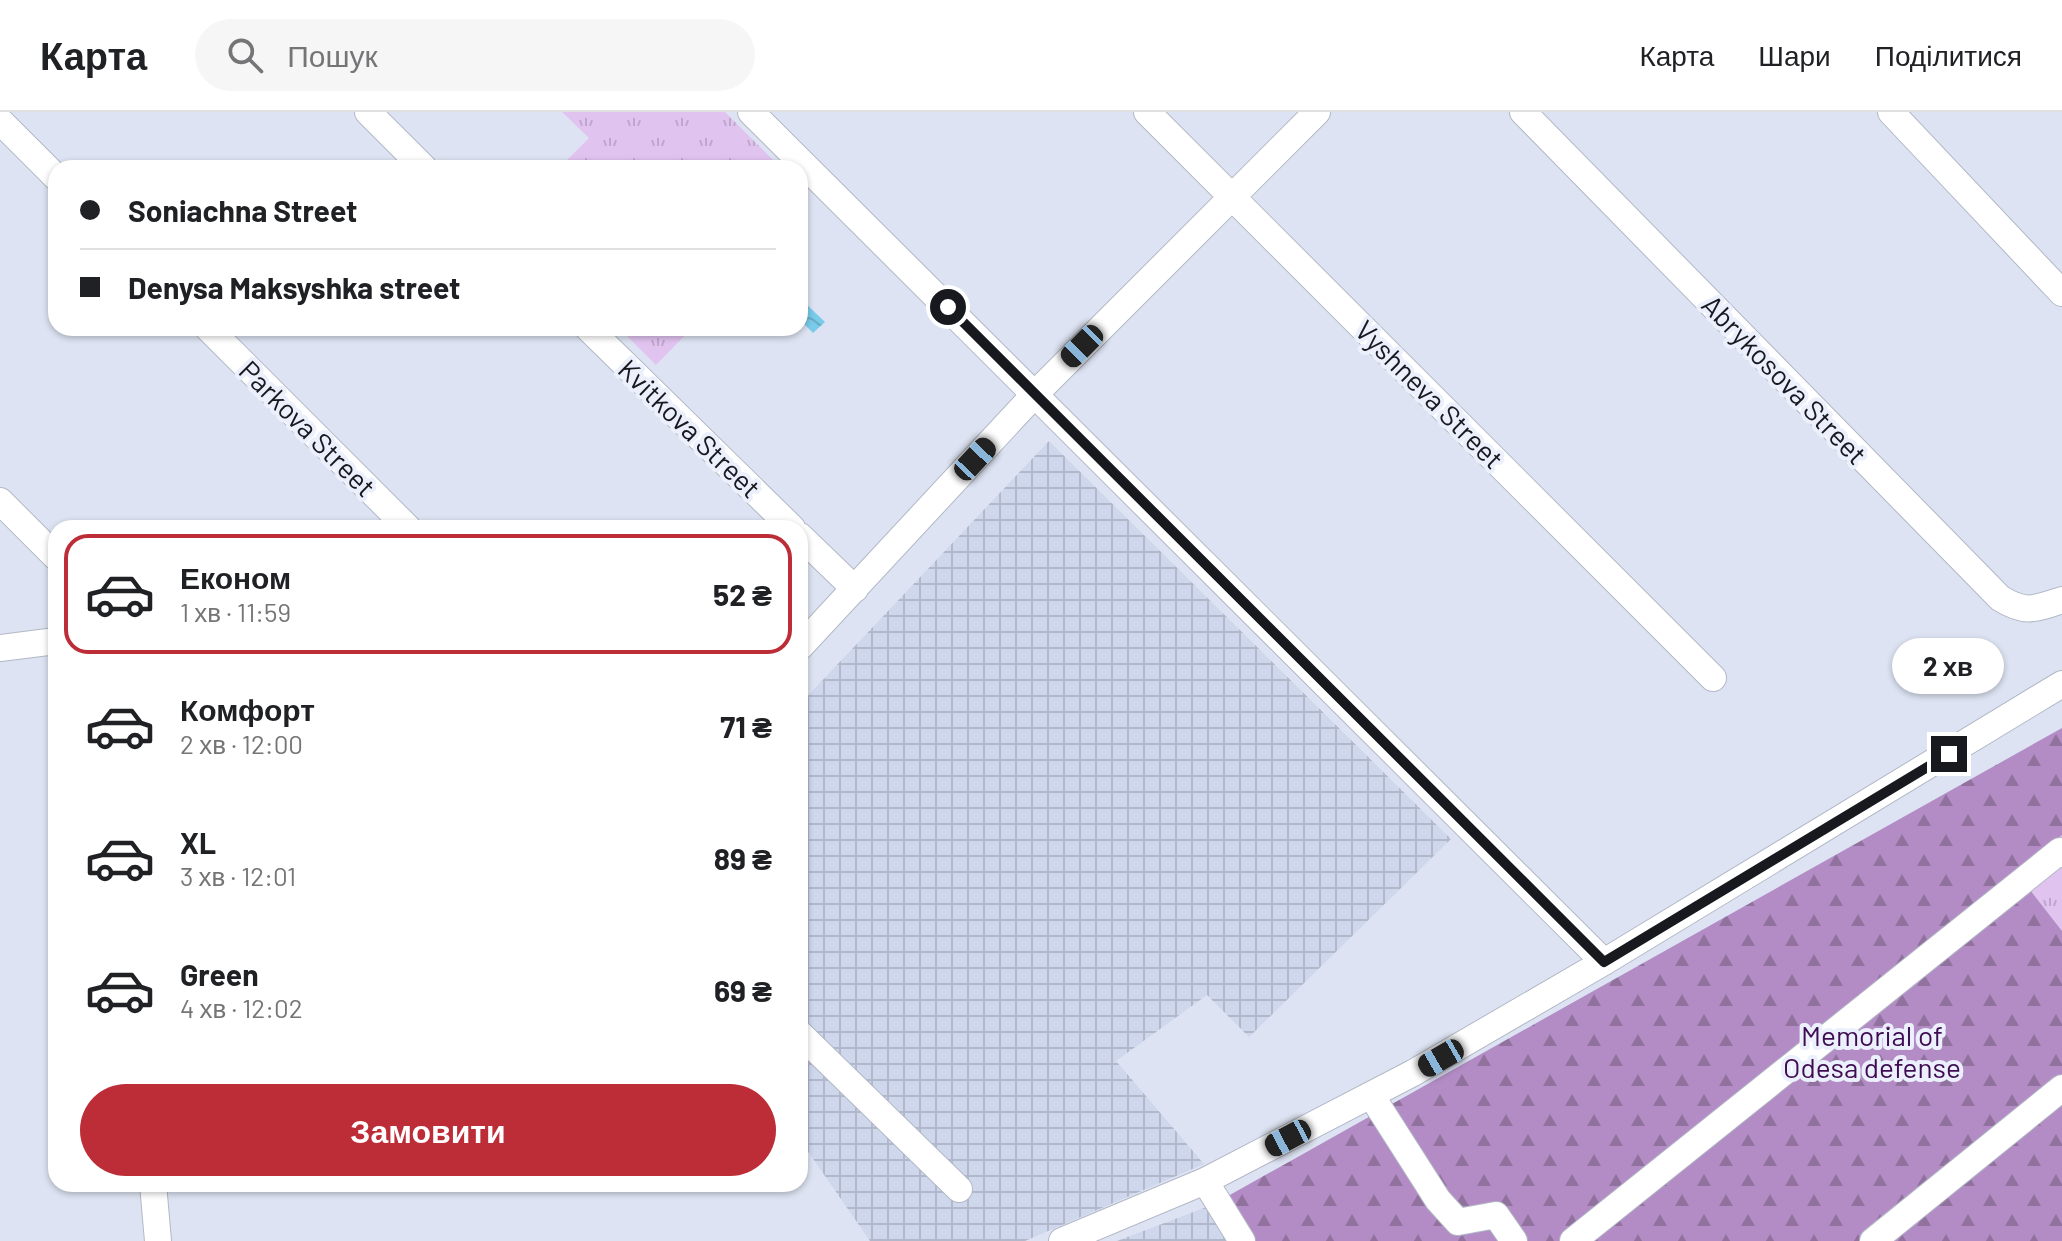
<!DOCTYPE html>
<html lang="uk">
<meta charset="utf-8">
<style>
body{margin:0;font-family:Barlow,sans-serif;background:#f6f6f6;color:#202124;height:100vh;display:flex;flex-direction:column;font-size:30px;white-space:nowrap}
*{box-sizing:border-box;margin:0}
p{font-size:26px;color:#757577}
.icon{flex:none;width:44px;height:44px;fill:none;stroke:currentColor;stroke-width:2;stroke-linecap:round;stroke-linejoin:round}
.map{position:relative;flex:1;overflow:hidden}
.panel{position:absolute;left:48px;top:408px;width:760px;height:672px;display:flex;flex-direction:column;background:#fff;border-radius:24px;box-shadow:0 2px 6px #0004}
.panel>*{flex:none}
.hud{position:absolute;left:48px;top:48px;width:760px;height:176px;border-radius:24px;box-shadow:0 2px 6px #0004;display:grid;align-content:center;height:176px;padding:0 32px;background:#fff}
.end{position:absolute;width:36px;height:36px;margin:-18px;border:10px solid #18191f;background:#fff;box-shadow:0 0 0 4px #fff}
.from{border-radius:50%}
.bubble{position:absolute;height:56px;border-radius:28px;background:#fff;box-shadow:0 2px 6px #0004;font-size:26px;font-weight:700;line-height:56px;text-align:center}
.car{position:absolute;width:24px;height:48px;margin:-24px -12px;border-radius:10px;box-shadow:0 0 6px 2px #0007;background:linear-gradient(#222 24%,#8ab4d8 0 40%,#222 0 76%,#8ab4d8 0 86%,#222 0)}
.hud b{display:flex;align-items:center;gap:28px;height:76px;font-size:30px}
.hud b+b{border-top:2px solid #e0e0e0}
.hud i{width:20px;height:20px;background:#202124}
ul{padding:14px 0 0;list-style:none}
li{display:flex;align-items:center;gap:24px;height:120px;margin:0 16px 12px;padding:0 16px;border:4px solid transparent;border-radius:24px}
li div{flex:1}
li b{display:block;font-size:30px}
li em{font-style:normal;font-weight:700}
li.active{border-color:#bd2d37}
li>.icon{width:72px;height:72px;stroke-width:1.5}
.button{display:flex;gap:16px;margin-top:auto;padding:16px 32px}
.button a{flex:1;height:92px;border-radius:48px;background:#bd2d37;color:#fff;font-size:32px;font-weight:700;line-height:92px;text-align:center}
header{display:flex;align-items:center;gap:48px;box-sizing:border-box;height:112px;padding:0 40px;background:#fff;border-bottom:2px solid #e0e0e0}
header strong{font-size:38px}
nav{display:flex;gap:44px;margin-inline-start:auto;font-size:28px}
.search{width:560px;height:72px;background:#f6f6f6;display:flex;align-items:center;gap:20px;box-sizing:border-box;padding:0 28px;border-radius:44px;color:#757577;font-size:30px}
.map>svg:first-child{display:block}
.industrial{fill:url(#industrial-grid)}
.grass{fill:url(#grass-tufts)}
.forest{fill:url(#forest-firs)}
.water{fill:url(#water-waves)}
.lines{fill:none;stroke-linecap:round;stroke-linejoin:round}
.minor-casing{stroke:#b2b8c6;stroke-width:28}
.minor{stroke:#fff;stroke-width:26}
.route{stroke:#18191f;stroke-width:10}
.labels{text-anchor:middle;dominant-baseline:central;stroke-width:8;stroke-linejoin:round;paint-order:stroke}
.street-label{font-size:28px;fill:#18191f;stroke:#ebf0fc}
.park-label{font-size:28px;fill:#3f0c52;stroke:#ebf0fc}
</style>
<header>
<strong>Карта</strong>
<div class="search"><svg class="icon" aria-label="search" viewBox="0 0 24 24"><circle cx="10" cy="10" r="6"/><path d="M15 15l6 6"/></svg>Пошук</div>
<nav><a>Карта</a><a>Шари</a><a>Поділитися</a></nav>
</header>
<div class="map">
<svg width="2062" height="1129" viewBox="0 0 2062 1129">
<defs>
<pattern id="industrial-grid" width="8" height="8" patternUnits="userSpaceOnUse" patternTransform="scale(2)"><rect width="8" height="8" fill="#cfd7ed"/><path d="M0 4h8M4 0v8" fill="none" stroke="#b1b8cb"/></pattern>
<pattern id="grass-tufts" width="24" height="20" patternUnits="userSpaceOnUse" patternTransform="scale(2)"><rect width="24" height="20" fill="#e1c3f0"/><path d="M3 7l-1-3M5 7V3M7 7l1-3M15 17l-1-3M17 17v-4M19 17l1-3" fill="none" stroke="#c0a7cd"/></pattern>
<pattern id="forest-firs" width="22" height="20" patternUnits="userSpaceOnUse" patternTransform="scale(2)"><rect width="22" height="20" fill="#b38cc5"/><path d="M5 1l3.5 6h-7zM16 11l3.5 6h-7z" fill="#91729f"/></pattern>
<pattern id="water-waves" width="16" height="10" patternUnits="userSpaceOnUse" patternTransform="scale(2)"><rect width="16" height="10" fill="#79cbea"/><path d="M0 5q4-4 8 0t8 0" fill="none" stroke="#68aec8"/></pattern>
</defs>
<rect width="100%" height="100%" fill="#dde3f2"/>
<!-- industrial -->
<path class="industrial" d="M1049 329 1451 727 1249 925 1207 883 1116 949 1204 1052 1025 1129H870L800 1028V592Z
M1212 1093 1235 1129H1117Z"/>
<!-- grass -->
<path class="grass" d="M562 0H725L781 56H559L589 26Z
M619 216H692L656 253Z
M2062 723V819L2016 760Z"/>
<!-- forest -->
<path class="forest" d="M2062 616V723L2016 760 2062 819V1129H1235L1212 1093Z"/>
<!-- water -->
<path class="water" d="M803 189 825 210 813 221 800 208V192Z"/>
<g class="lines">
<defs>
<path id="minor" d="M368 0 424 56
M751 0 1604 850
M1147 0 1713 566
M1523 0 2000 486C2025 502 2035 497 2062 488
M1891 0 2062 181
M0 9 56 65
M208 216 408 416
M588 216 792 416
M0 389 56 445
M800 424 855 477
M800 535 1035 282 1317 0
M0 536 56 529
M800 922 959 1077
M1371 983 1438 1088 1458 1110 1496 1103 1514 1129
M1205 1069 1242 1129
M153 1072 158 1129
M1062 1129 1205 1069 1413 961 1604 850 2062 572
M1573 1129 2060 739 2062 742
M1873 1129 2062 976"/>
</defs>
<!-- minor casing -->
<use href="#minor" class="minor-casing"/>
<!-- minor -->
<use href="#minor" class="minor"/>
</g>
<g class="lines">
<!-- route -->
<path class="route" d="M948 195 1604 850 1949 642"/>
</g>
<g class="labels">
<!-- street labels -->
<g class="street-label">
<text transform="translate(1785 267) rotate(46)">Abrykosova Street</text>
<text transform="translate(1430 282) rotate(45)">Vyshneva Street</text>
<text transform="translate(308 316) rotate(45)">Parkova Street</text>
<text transform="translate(690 316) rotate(44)">Kvitkova Street</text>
</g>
<!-- park labels -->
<g class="park-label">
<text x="1872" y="923">Memorial of<tspan x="1872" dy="32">Odesa defense</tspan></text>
</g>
</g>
</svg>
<i class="end from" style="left:948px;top:195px"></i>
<i class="end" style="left:1949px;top:642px"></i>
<div class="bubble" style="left:1892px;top:526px;width:112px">2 хв</div>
<i class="car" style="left:1082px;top:234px;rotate:225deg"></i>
<i class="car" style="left:975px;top:347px;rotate:43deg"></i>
<i class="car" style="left:1441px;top:946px;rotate:240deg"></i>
<i class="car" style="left:1288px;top:1026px;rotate:242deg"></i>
<div class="hud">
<b><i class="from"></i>Soniachna Street</b>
<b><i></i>Denysa Maksyshka street</b>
</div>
<section class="panel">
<ul>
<li class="active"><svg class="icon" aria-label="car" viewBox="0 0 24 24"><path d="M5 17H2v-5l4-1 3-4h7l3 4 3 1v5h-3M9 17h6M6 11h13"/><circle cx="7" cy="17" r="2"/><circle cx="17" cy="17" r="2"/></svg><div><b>Економ</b><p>1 хв · 11:59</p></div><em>52 ₴</em></li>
<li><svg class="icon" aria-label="car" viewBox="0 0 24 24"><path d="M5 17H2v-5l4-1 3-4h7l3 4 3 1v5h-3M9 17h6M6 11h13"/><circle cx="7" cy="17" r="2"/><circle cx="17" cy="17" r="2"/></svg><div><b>Комфорт</b><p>2 хв · 12:00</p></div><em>71 ₴</em></li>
<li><svg class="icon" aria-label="car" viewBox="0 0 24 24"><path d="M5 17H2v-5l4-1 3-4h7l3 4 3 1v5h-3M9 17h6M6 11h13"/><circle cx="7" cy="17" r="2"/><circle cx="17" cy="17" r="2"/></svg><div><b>XL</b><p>3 хв · 12:01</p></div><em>89 ₴</em></li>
<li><svg class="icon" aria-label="car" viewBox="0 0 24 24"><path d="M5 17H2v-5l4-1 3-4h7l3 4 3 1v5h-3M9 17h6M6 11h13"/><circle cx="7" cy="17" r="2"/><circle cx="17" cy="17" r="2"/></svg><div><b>Green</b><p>4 хв · 12:02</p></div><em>69 ₴</em></li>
</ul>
<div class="button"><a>Замовити</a></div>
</section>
</div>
